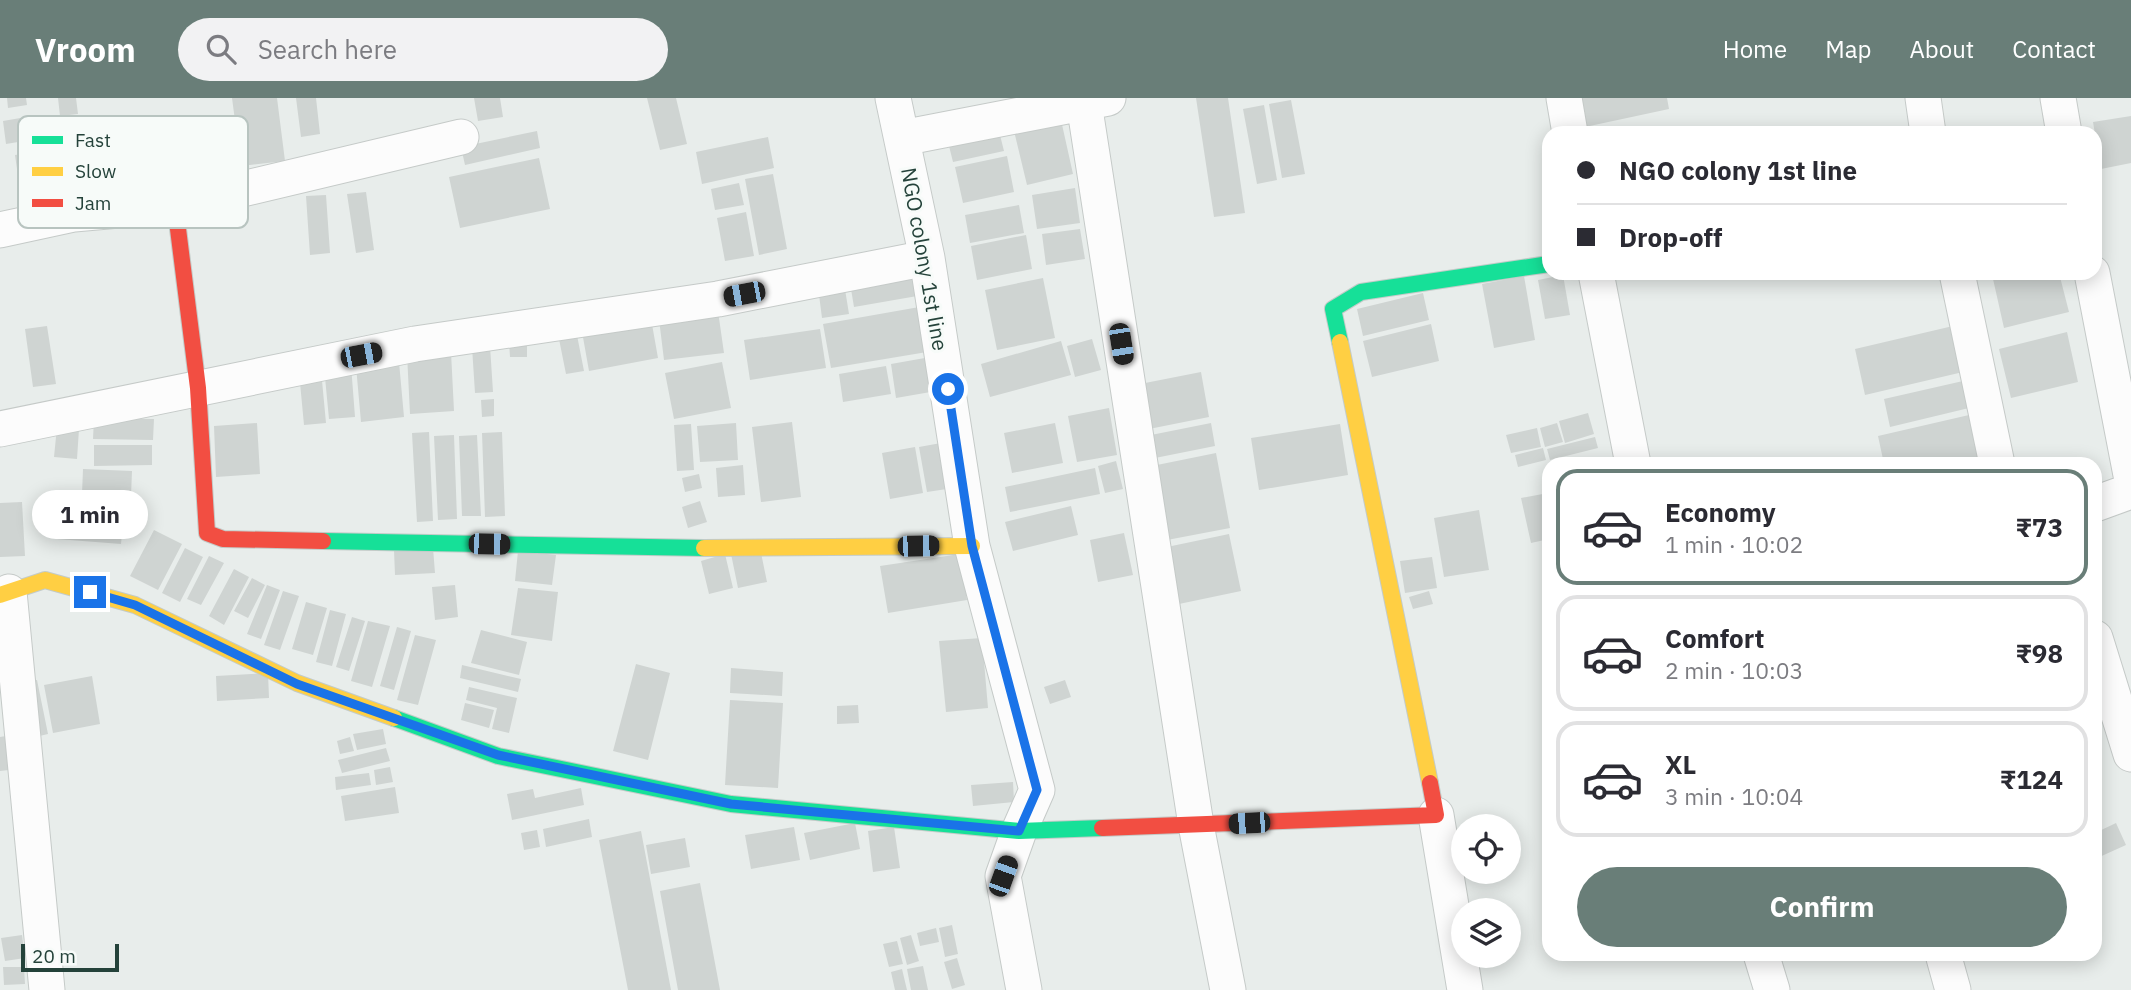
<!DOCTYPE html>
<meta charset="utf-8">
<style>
body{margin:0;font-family:"IBM Plex Sans",sans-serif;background:#f2f2f3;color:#2b2b33;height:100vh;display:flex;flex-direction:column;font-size:26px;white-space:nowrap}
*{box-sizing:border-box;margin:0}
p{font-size:23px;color:#7c7c81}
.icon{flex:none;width:38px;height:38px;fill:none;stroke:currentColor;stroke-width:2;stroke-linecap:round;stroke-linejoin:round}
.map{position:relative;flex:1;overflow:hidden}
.side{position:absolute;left:1542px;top:359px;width:560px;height:504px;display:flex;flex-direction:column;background:#fff;border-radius:21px;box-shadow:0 4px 18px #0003}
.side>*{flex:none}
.banner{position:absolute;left:1542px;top:28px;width:560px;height:154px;border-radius:21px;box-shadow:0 4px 18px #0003;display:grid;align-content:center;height:154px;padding:0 35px;background:#fff}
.controls{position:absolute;left:1451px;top:716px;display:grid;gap:14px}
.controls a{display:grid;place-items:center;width:70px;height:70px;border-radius:50%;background:#fff;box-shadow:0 4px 18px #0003;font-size:35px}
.scale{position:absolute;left:21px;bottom:18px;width:98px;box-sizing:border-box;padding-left:7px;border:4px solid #24423a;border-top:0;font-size:19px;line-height:24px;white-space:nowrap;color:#24423a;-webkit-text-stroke:5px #f7fbf9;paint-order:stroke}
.end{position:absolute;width:32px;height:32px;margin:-16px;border:9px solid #1a73e8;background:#fff;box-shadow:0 0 0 4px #fff}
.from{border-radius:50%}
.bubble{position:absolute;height:49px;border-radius:24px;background:#fff;box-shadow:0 4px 18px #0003;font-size:23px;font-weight:700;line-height:49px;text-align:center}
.car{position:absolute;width:21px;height:42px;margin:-21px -10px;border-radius:9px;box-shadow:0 0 5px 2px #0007;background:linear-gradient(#222 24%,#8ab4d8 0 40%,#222 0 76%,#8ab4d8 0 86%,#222 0)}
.banner b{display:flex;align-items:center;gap:24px;height:66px;font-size:26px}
.banner b+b{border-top:2px solid #e1e1e2}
.banner i{width:18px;height:18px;background:#2b2b33}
ul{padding:12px 0 0;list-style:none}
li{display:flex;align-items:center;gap:21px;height:116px;margin:0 14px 10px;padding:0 21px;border:4px solid #e1e1e2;border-radius:21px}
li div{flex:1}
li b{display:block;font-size:26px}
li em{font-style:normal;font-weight:700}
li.current{border-color:#697e78}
li>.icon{width:63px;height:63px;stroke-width:1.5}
.button{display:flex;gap:14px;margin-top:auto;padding:14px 35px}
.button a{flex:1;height:80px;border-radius:42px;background:#697e78;color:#fff;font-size:28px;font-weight:700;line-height:80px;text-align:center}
header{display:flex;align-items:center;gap:42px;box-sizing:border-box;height:98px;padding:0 35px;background:#697e78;color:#fff}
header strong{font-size:33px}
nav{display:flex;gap:38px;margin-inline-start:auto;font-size:24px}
.search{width:490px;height:63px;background:#f2f2f3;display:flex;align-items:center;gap:18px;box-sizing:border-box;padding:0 24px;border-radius:38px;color:#7c7c81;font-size:26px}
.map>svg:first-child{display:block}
.building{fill:#cfd4d2}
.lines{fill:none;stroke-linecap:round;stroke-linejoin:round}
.street-casing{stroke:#c5cac8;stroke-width:37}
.fast-casing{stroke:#c3cbc8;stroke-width:18}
.slow-casing{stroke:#c3cbc8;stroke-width:18}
.jam-casing{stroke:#c3cbc8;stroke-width:18}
.street{stroke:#fcfcfc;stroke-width:35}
.fast{stroke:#16e098;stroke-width:16}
.slow{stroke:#ffcf43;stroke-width:16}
.jam{stroke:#f24e42;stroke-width:16}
.route{stroke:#1a73e8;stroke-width:9}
.labels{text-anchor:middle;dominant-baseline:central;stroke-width:6;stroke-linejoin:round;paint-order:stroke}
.street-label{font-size:21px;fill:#24423a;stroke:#f7fbf9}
.key{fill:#f7fbf9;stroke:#b8c4c0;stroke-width:2}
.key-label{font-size:19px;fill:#24423a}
</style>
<header>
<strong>Vroom</strong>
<div class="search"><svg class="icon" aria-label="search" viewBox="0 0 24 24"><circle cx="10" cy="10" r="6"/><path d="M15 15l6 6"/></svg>Search here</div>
<nav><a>Home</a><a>Map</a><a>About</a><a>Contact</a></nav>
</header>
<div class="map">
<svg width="2131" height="892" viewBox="0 0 2131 892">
<rect width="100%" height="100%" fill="#e8edeb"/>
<!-- building -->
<path class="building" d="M7 0H26L27 7 8 10Z
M58 0H76L78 16 60 18Z
M232 0H277L285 63 241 68Z
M296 0H316L320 36 301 39Z
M474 0H500L503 19 478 23Z
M647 0H676L687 46 660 52Z
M1196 0H1228L1245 115 1214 119Z
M1579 0H1667L1669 11 1585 29Z
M1291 2 1305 76 1282 80 1269 6Z
M1264 7 1277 82 1257 86 1243 11Z
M32 18 36 41 6 46 3 23Z
M2131 18V65L2101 71 2093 24Z
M1061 22 1073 76 1027 87 1014 33Z
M537 33 540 50 465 67 461 49Z
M999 33 1004 53 953 64 948 44Z
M768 39 774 70 702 86 696 54Z
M43 53 50 102 22 106 15 57Z
M1007 58 1014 94 963 105 955 69Z
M539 60 550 111 460 130 449 79Z
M773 76 787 151 759 157 745 81Z
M739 85 744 107 715 112 711 91Z
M1075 90 1080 125 1037 131 1032 97Z
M366 94 374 152 356 155 347 96Z
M326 97 330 155 310 157 306 98Z
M1019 107 1024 135 970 145 965 117Z
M746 114 754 158 725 163 717 120Z
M1080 131 1085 161 1046 167 1042 136Z
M1026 137 1032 171 977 182 971 148Z
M918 168 923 197 854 209 849 179Z
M2018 175H2059L2069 214 2004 230 1993 181Z
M1563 177 1570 217 1545 221 1538 182Z
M1524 178 1535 242 1494 250 1482 186Z
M1043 180 1055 240 997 252 985 192Z
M844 185 849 216 822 220 818 189Z
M1423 195 1429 222 1363 238 1357 211Z
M717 206 724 255 664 262 658 213Z
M925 208 933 253 831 270 823 226Z
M650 215 658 260 589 273 581 228Z
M1431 226 1439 263 1372 279 1363 243Z
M575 227 584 273 566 276 557 231Z
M47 228 56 286 33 289 25 231Z
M1953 228 1963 274 1865 297 1855 251Z
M820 231 826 270 750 282 744 242Z
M2067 234 2078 284 2011 300 1999 251Z
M1092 241 1101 272 1075 279 1067 248Z
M1061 243 1071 277 990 299 981 266Z
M509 244H527V259H510Z
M490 248 493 294 475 295 472 249Z
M451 254 454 313 410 316 407 256Z
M936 258 942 292 896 300 891 266Z
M399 264 404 319 361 324 356 268Z
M722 264 731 310 674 321 665 275Z
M351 267 355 319 329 321 324 269Z
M886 268 891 296 843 304 839 276Z
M321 272 326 325 304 327 299 274Z
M1201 274 1209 319 1149 331 1140 286Z
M1963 283 1969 310 1890 329 1884 301Z
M494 301V318L482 319 481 302Z
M1109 310 1117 357 1077 364 1068 318Z
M1588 315 1594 336 1565 345 1559 323Z
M1969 317 1980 366H1884L1878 338Z
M94 320 154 321 153 342 93 341Z
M792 324 801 399 761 404 752 329Z
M257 325 260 376 216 379 214 328Z
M736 325 738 362 700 364 697 328Z
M1055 325 1063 365 1012 375 1004 335Z
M1211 325 1215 348 1150 361 1146 338Z
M1557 325 1563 344 1545 349 1540 330Z
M691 326 694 372 677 373 674 327Z
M1340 326 1348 377 1259 392 1251 340Z
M57 329 79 331 77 361 54 359Z
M1537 330 1541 349 1511 355 1506 337Z
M429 334 433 423 417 424 412 335Z
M502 334 505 418 485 419 482 335Z
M454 337 457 421 438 422 434 338Z
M477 337 481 418H462L459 338Z
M1595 339 1598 350 1550 362 1547 351Z
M952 343 960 389 927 394 919 349Z
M94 347H152V367L94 368Z
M915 349 923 395 890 401 882 355Z
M1543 350 1546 362 1518 369 1515 357Z
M1216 355 1230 430 1167 442 1152 368Z
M1116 363 1123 391 1105 395 1098 368Z
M743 367 745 397 718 399 716 370Z
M1095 370 1100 396 1010 414 1005 389Z
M83 371 132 373 131 398 82 396Z
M699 376 702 390 685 394 682 380Z
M1548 395 1549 441 1531 445 1521 400Z
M700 403 707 424 688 430 682 409Z
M22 404 25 458 0 459V405Z
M61 408 124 414 121 446 57 441Z
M1071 408 1078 437 1013 453 1005 424Z
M1479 412 1489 472 1444 479 1434 420Z
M154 432 182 446 158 492 130 478Z
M1124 435 1133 477 1098 484 1090 442Z
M1229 436 1241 493 1179 506 1167 449Z
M759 445 767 484 738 490 730 451Z
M185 450 203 459 180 504 162 495Z
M433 450 435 475 395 477 394 452Z
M518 453 556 457 552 487 515 483Z
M725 456 733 490 709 496 701 463Z
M960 456 967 502 888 515 880 468Z
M209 458 224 465 201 507 187 501Z
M1432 459 1437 490 1405 495 1400 463Z
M234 471 249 479 224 527 209 518Z
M252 480 265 487 248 520 234 513Z
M267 487 280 492 261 541 247 536Z
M455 487 458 519 435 522 432 489Z
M518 490 558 494 552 543 511 537Z
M283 493 299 498 280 552 264 547Z
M1429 493 1433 506 1413 511 1409 499Z
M306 504 327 510 313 557 292 551Z
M330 512 346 516 332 568 316 564Z
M352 519 365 523 349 573 336 569Z
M368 523 390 528 372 589 351 583Z
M397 529 411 533 394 592 380 588Z
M481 532 527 544 519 577 471 565Z
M415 537 436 542 418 607 397 602Z
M982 540 988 610 946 614 939 543Z
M636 566 670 575 648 662 613 653Z
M462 567 521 581 518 594 460 580Z
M731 570 783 574 782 598 730 595Z
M268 575 269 600 217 603 216 578Z
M92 578 100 626 53 635 44 587Z
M37 582 48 636 31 640 19 585Z
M1065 582 1071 599 1050 606 1044 589Z
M469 589 517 600 509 635 492 631 497 610 466 602Z
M730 602 783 605 778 690 725 687Z
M465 605 494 612 489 630 461 622Z
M858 607 859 625 837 626V608Z
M383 631 386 646 357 652 353 636Z
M6 638 9 672 0 673V639Z
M350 639 354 653 340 656 337 643Z
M386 650 390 663 342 675 338 662Z
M390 669 393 684 376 687 374 672Z
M369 675 371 687 336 692 335 679Z
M1013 684 1014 704 973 708 971 687Z
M395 689 399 715 345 723 341 698Z
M581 690 584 707 512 722 507 696 533 691 535 700Z
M589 721 592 739 546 749 543 731Z
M855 725 860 751 810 762 804 735Z
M2116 725 2126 747 2095 761V735Z
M794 729 800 762 751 771 745 737Z
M894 729 900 770 873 774 868 733Z
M537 732 540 749 524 752 521 735Z
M641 733 671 892H628L599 742Z
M685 740 690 769 651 776 646 747Z
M700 785 720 892H678L660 793Z
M952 827 958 856 945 859 939 830Z
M936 830 939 844 920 848 917 835Z
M22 837 25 860 5 863 1 840Z
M911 837 919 863 907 867 900 840Z
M897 843 903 866 889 869 883 846Z
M957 860 965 887 952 891 944 864Z
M923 868 928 892H911L907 871Z
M3 869H24L25 886 4 887Z
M902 871 907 892H895L891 874Z"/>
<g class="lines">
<defs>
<path id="street" d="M893 0 927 160 972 448 1037 692 1019 733 1003 778 1024 892
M1564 0 1570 35
M1923 0 1928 35
M2058 0 2064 35
M1084 5 1196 727 1228 892
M902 40 1108 0
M0 132 74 116 175 107 461 39
M1596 175 1633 366
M1957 175 1997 366
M2092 175 2131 377
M0 331 415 246 718 201 927 160
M2095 406 2131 393
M9 494 47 892
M2095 540 2131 656
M1436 717 1465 892
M1761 856 1772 892
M1943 856 1953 892"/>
<path id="fast" d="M1340 244 1333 211 1361 194 1549 166
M323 443 704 450
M394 620 498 658 731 706 1019 733 1102 730"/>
<path id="slow" d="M1340 244 1430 685
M704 450 972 448
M0 497 45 482 135 507 297 585 394 620"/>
<path id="jam" d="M175 107 198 290 207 435 223 441 323 443
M1102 730 1436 717 1430 685"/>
</defs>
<!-- street casing -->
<use href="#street" class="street-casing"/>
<!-- fast casing -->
<use href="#fast" class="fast-casing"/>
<!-- slow casing -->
<use href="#slow" class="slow-casing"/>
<!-- jam casing -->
<use href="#jam" class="jam-casing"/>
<!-- street -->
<use href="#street" class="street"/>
<!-- fast -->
<use href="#fast" class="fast"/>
<!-- slow -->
<use href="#slow" class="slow"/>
<!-- jam -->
<use href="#jam" class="jam"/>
</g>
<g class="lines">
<!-- route -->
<path class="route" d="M90 494 135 507 297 586 498 657 731 706 1019 733 1037 692 972 448 948 291"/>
</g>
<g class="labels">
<!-- street labels -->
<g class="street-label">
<text transform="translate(925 161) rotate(80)">NGO colony 1st line</text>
</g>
</g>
<!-- legend -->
<rect x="18" y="18" width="230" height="112" rx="10" class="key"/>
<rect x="32" y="38" width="31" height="8" fill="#16e098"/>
<rect x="32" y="69" width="31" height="9" fill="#ffcf43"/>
<rect x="32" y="101" width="31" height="8" fill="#f24e42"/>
<g class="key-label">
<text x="75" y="49">Fast</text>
<text x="75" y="80">Slow</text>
<text x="75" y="112">Jam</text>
</g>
</svg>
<div class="controls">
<a><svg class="icon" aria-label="locate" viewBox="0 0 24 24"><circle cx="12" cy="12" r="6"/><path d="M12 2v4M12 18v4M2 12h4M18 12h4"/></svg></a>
<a><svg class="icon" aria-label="layers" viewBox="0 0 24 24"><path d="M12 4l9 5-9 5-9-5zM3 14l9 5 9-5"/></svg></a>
</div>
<div class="scale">20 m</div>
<i class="end from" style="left:948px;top:291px"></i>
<i class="end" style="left:90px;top:494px"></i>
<div class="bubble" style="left:32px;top:392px;width:116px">1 min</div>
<i class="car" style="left:744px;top:196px;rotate:259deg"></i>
<i class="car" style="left:1121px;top:246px;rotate:171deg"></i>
<i class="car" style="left:361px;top:257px;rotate:79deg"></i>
<i class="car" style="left:489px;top:446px;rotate:91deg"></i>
<i class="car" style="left:918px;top:448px;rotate:89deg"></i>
<i class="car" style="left:1249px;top:725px;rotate:267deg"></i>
<i class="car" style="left:1003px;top:778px;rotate:20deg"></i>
<div class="banner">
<b><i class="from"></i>NGO colony 1st line</b>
<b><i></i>Drop-off</b>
</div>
<section class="side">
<ul>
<li class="current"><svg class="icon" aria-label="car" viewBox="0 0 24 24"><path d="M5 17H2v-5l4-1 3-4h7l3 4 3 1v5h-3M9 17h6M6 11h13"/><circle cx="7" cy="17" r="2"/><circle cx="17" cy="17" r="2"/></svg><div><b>Economy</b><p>1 min · 10:02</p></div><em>₹73</em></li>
<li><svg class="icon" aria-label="car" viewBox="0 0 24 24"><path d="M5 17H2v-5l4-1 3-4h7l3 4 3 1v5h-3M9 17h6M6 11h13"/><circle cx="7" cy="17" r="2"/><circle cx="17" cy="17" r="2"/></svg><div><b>Comfort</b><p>2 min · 10:03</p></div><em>₹98</em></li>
<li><svg class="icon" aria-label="car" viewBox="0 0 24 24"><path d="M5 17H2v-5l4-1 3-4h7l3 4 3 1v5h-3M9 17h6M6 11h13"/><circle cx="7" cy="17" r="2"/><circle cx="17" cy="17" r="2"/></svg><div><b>XL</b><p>3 min · 10:04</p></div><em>₹124</em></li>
</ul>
<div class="button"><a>Confirm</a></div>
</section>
</div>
